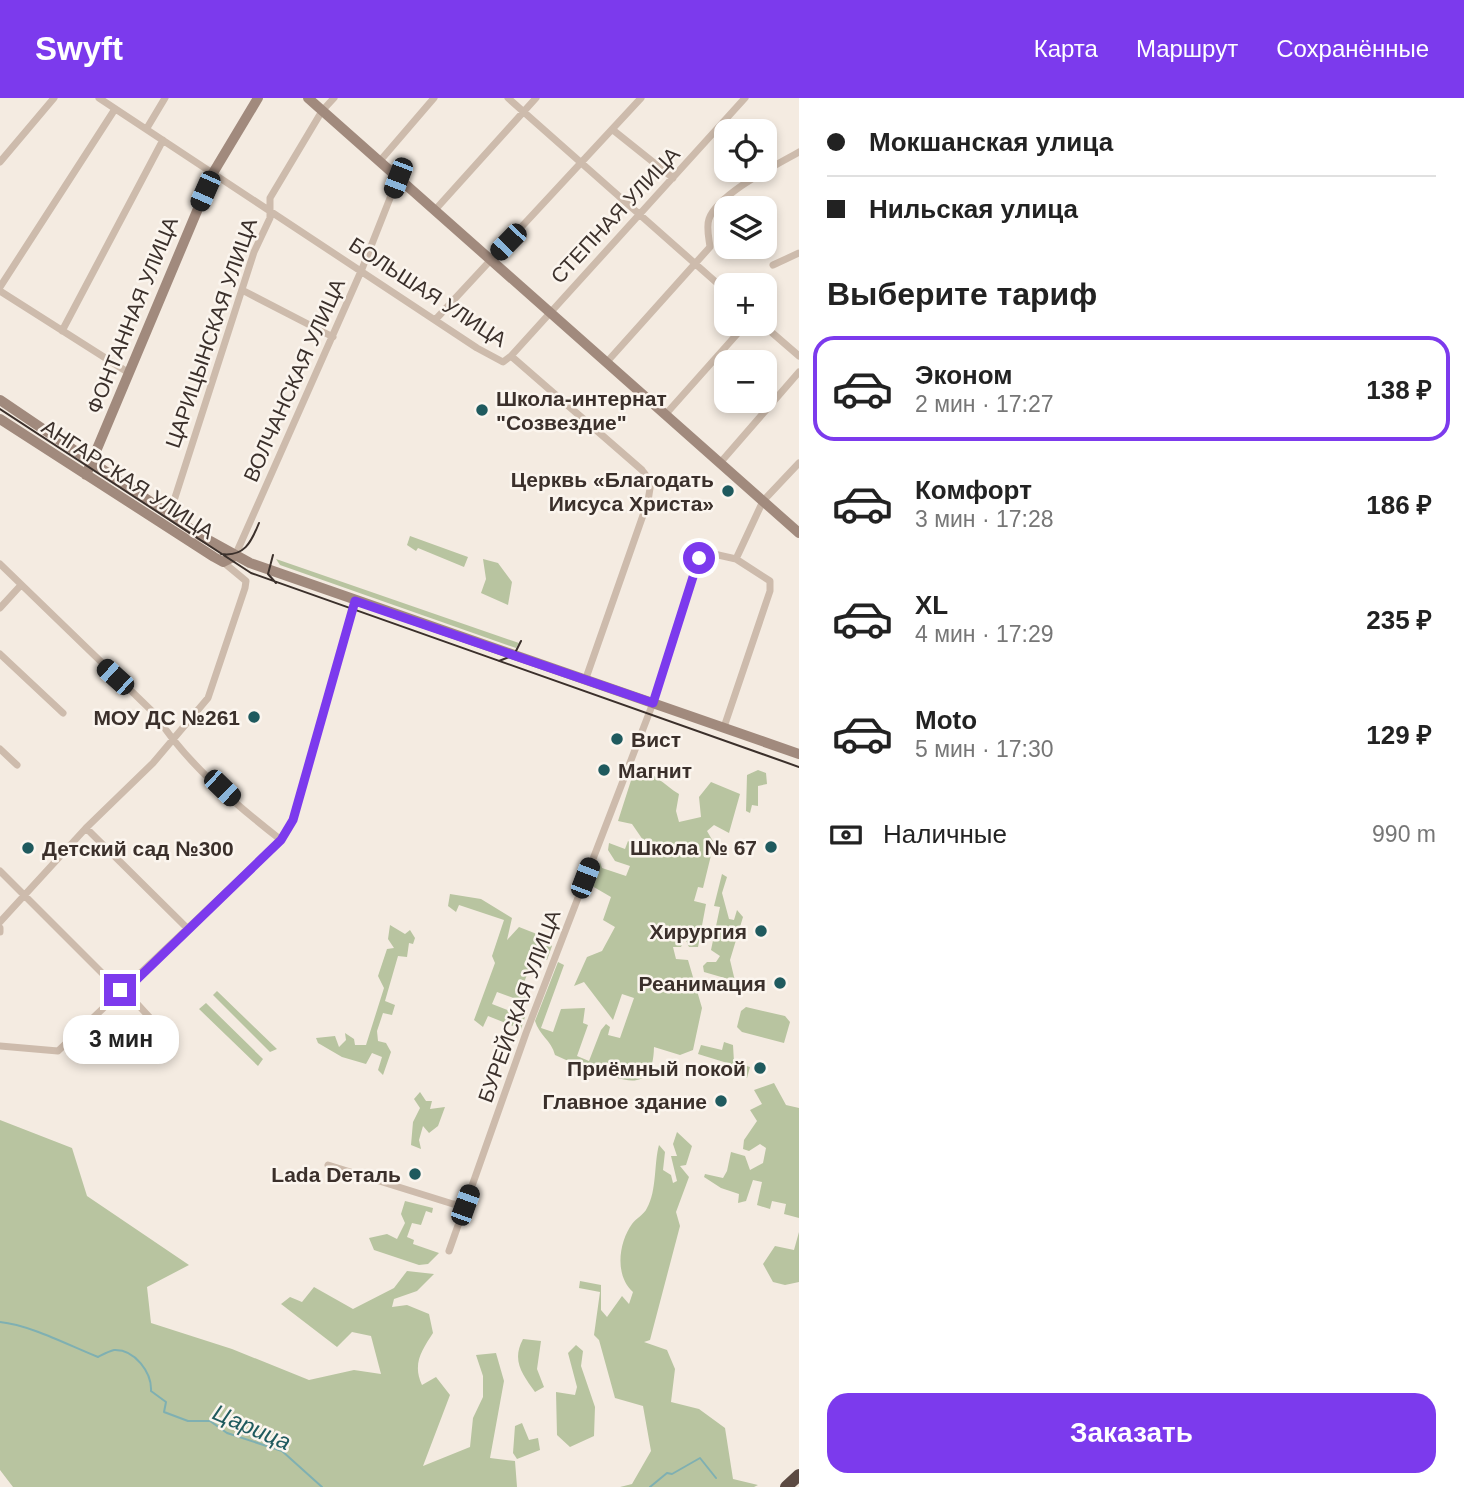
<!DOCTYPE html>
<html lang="ru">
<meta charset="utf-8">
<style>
body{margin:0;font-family:Helvetica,sans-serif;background:#f2f2f2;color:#222;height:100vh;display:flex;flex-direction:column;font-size:26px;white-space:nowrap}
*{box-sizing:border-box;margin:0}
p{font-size:23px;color:#767676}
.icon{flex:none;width:38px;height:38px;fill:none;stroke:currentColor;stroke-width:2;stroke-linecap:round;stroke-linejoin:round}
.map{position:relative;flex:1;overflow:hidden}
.drawer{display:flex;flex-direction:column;background:#fff;width:665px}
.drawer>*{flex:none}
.banner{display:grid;align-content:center;height:154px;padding:0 28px;background:#fff}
.buttons{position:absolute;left:714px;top:21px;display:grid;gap:14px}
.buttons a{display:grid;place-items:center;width:63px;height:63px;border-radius:14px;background:#fff;box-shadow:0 4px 10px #0003;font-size:35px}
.end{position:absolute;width:32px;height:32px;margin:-16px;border:9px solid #7c3aed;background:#fff;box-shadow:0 0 0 4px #fff}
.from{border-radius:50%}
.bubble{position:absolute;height:49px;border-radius:21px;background:#fff;box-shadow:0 4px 10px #0003;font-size:23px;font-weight:700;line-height:49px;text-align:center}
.car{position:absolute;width:21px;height:42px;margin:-21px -10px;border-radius:9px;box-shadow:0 0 5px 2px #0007;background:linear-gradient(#222 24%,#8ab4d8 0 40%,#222 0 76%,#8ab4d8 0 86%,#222 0)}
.banner b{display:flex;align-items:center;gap:24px;height:66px;font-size:26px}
.banner b+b{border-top:2px solid #e0e0e0}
.banner i{width:18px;height:18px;background:#222}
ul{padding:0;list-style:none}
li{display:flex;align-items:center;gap:21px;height:105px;margin:0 14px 10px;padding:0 14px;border:4px solid transparent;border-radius:21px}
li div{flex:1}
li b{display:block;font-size:26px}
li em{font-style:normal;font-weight:700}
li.selected{border-color:#7c3aed}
li>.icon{width:63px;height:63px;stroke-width:1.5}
h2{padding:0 28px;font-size:32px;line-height:84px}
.pay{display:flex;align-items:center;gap:18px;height:77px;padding:0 28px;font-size:26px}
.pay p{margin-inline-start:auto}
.cta{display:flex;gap:14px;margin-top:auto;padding:14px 28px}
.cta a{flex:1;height:80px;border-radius:21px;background:#7c3aed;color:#fff;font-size:28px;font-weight:700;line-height:80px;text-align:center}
header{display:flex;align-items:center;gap:42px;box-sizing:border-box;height:98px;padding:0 35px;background:#7c3aed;color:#fff}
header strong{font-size:33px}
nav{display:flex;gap:38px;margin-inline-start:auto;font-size:24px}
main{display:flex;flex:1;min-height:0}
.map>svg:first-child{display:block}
.green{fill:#b8c4a0}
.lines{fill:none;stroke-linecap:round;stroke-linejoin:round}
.stream{stroke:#7fb0b2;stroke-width:2}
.street{stroke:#cdbbac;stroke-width:7}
.secondary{stroke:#a18a7d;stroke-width:10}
.highway{stroke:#5c4a42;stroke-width:12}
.tram{stroke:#3b302b;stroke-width:2}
.route{stroke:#7c3aed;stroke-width:9}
.poi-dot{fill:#1f5a5e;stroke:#fbf5ee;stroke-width:2.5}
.labels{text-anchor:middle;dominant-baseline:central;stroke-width:5;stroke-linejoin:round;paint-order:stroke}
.street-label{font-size:21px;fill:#3b302b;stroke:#fbf5ee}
.poi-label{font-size:21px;font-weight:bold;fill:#3b302b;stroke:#fbf5ee;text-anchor:end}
.water-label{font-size:23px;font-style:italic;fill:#1f5a5e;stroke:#fbf5ee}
</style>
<header>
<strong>Swyft</strong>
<nav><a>Карта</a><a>Маршрут</a><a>Сохранённые</a></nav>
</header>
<main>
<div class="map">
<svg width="799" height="1389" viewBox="0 0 799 1389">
<rect width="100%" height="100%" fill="#f4ebe1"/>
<!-- green -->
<path class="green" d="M410 438 468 459 464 469 418 450 416 453 407 447Z
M276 461 519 545 516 550 280 467Z
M483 461 498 465 512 484 508 507 481 495 486 481Z
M635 670C653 673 664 687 679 696L676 713 679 724 701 719 699 699 711 684 740 696 729 735 714 727 707 733 714 745 703 790 698 789 694 803 706 806 698 849H689L685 840 681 849H673L676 861 688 862 702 910 693 952 680 957 654 949C653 995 627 984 594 972L591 966 586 971 555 957C551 942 539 937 535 923L558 864 564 867 541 930 553 934 561 911 585 910 583 925 588 927 577 958 589 963 601 932 606 926 610 929 608 937 620 940 634 900 622 896 613 922 584 884 574 888 587 859 602 853 615 829 603 822 611 799 592 788 600 764 602 770 626 778 630 768 615 763 608 752 609 745 625 751 628 743 640 751 643 742 632 726 618 723Z
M758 672 766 675 767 686 758 688V708L752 707 750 715 746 713 747 677Z
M722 776 727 779 722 795 729 821 734 822 737 812 743 819 730 862 735 883 704 874 703 868 707 864H716L720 858 711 852 720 809 714 808Z
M450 796 481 801 512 820 507 842 519 829 547 840 552 848 547 862 534 858 522 890 530 906 497 894 492 906 525 919 521 931 488 918 483 929 474 922 495 865 492 858 504 822 459 807 456 814 448 808Z
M390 827 405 836 410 832 415 840 413 846 409 845 407 859 398 858 385 903 395 907 392 917 383 915 377 933 378 943 386 945 391 954 383 977 378 972 382 959 372 955 366 966 342 959 318 945 316 940 335 938 339 949 346 942 345 935 354 941 355 947H366L384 890 378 878 387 851 394 850 388 841Z
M217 893 277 951 270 954 213 897Z
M206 905 263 961 258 968 199 911Z
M746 909 785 918 790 924 784 945 742 934 737 929 741 913Z
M724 944 733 947 734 964 750 969 747 980 743 979 737 968 698 956 701 947 722 952Z
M774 985 786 1007 799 1010V1120L784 1116 786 1106 772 1103 770 1111 757 1107 762 1084 753 1082 746 1103 738 1105 739 1096 721 1090 704 1079 705 1076 723 1080 727 1073 731 1054 745 1058 750 1072 763 1065 766 1050 760 1046 749 1053 743 1051 744 1042 757 1023 750 1012 762 1006 754 992Z
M420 994 426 1003H432L430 1011 445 1009 438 1028 429 1035 423 1028 419 1042 421 1051 411 1047 413 1024 420 1010 414 1001Z
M0 1022 72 1050 87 1098 189 1167 147 1189 151 1225 232 1251 309 1282 354 1272 381 1276 371 1238 352 1234 337 1249 281 1206 290 1199 302 1204 314 1189 353 1211 394 1190 407 1173 434 1176 417 1193 394 1201 392 1209 407 1207 429 1216 433 1235C422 1252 412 1266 422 1287L436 1279 450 1297 423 1368 470 1349 473 1320 483 1299V1278L476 1257 496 1255 504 1283 490 1360 515 1363 517 1389H13L0 1372Z
M677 1034 692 1048 686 1067 680 1068 689 1079 676 1114 680 1128 650 1242 644 1244 667 1252 675 1271 671 1304 699 1311 725 1330 733 1381 758 1387 754 1389H620L632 1386 651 1353 643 1308 615 1300 599 1242 594 1237 600 1194 579 1190 580 1183 601 1187V1212L607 1219 622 1198 629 1206 633 1194C614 1177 619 1144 632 1126 636 1120 644 1117 647 1110 657 1093 654 1064 659 1047L665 1054 663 1072 671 1077 673 1085 677 1083 671 1058H677L673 1046Z
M405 1103 433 1110 432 1115 426 1113 421 1127 412 1125 407 1139 414 1142 413 1146 439 1155 428 1166 419 1167 374 1152 369 1140 387 1136 397 1141 405 1125 401 1116Z
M799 1134V1184L785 1187 773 1184 763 1166 775 1148 794 1152Z
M523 1241 541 1243 537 1271 544 1289 535 1294C523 1277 511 1263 523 1241Z
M576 1247 583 1253 581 1268 595 1309 594 1338 570 1349 557 1337 556 1294 575 1297 577 1289 568 1255Z
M522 1325 529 1342 538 1340 540 1352 517 1361 513 1355 515 1328Z"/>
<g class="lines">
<!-- stream -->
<path class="stream" d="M0 1224C30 1227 68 1247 98 1259 102 1257 109 1253 114 1252 135 1251 152 1275 151 1293L166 1304 164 1314 188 1323H210L227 1335 282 1353 322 1389
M650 1389 667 1375 672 1376 700 1360 716 1380"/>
<!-- street -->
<path class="street" d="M99 0 477 250 503 264 511 258 642 372 651 384 648 403 586 580
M508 0 726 193
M147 30 165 0
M613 32 673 80
M0 64 54 0
M379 64 434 0
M435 112 536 0
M773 167 799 155
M0 189 115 11
M242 192 333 239
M0 193 129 275
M436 221 641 0
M762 226 799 258
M62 233 163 42
M511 258 745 0
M606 265 710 149C709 140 706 129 709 121 718 96 776 67 799 54
M665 317 746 226
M720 365 799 274
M170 415 254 154 270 120V100L322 13 334 0
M235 458 362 171 398 80
M736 461 763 403 799 365
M0 466 155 616C186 665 235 706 281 742
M0 510 21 487
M0 556 63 615
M0 651 17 667
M86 730 188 831
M0 773 120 893 130 898 163 934
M0 824 86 730 153 665 208 600 245 490 246 483 223 464
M0 830V834
M0 948 58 953 281 742 293 722 355 503
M328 1067 453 1106 465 1107
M449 1153 526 935 653 605 699 459 705 454 736 461 770 483V493L724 629"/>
<!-- secondary -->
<path class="secondary" d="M308 0 799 435
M0 302 201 438 250 465 799 656
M0 321 214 459 223 464 235 458
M86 377 213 75 258 0"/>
<!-- highway -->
<path class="highway" d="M786 1389 799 1377"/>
<!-- tram -->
<path class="tram" d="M0 311 251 475 799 669
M221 456C244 459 251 445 259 425
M273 457 268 476 276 485
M499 563 514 557 521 543"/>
</g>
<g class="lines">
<!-- route -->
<path class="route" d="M120 892 131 887 281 742 293 722 355 503 653 605 699 460"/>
</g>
<!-- markers -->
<g class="poi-dot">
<circle cx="482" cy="312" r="7"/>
<circle cx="728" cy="393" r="7"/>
<circle cx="254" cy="619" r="7"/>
<circle cx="617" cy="641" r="7"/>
<circle cx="604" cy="672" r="7"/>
<circle cx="771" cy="749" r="7"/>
<circle cx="28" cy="750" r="7"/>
<circle cx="761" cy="833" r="7"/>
<circle cx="780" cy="885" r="7"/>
<circle cx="760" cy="970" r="7"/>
<circle cx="721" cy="1003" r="7"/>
<circle cx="415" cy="1076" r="7"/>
</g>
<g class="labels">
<!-- street labels -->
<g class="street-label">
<text transform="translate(615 117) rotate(-47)">СТЕПНАЯ УЛИЦА</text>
<text transform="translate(428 194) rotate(33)">БОЛЬШАЯ УЛИЦА</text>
<text transform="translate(132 217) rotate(-68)">ФОНТАННАЯ УЛИЦА</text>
<text transform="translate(211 235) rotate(-71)">ЦАРИЦЫНСКАЯ УЛИЦА</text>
<text transform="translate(294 282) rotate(-66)">ВОЛЧАНСКАЯ УЛИЦА</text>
<text transform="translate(128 381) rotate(33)">АНГАРСКАЯ УЛИЦА</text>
<text transform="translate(519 908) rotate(-70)">БУРЕЙСКАЯ УЛИЦА</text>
</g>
<!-- poi labels -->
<g class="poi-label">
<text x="496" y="300" text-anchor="start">Школа-интернат<tspan x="496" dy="24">"Созвездие"</tspan></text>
<text x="714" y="381">Церквь «Благодать<tspan x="714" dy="24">Иисуса Христа»</tspan></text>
<text x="240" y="619">МОУ ДС №261</text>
<text x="631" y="641" text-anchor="start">Вист</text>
<text x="618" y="672" text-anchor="start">Магнит</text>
<text x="757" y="749">Школа № 67</text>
<text x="42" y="750" text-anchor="start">Детский сад №300</text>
<text x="747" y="833">Хирургия</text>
<text x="766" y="885">Реанимация</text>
<text x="746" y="970">Приёмный покой</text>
<text x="707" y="1003">Главное здание</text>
<text x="401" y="1076">Lada Dеталь</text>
</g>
<!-- water labels -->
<g class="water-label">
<text transform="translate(252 1329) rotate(23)">Царица</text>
</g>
</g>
</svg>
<div class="buttons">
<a><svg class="icon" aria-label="locate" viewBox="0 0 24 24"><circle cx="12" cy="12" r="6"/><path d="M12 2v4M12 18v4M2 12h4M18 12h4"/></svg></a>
<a><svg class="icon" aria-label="layers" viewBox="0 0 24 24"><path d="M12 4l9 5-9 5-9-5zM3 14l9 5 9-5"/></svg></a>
<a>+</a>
<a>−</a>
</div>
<i class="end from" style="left:699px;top:460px"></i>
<i class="end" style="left:120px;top:892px"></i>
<div class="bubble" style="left:63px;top:917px;width:116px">3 мин</div>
<i class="car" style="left:398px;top:80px;rotate:201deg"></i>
<i class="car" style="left:205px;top:93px;rotate:204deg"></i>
<i class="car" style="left:508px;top:144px;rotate:224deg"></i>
<i class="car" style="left:115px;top:579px;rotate:312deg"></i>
<i class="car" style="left:222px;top:690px;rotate:134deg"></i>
<i class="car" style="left:585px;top:780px;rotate:21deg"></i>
<i class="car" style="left:465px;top:1107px;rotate:20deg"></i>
</div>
<section class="drawer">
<div class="banner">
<b><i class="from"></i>Мокшанская улица</b>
<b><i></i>Нильская улица</b>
</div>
<h2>Выберите тариф</h2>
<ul>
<li class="selected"><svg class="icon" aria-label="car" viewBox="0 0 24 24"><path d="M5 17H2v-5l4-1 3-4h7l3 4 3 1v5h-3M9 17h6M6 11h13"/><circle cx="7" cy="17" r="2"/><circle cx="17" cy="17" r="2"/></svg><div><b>Эконом</b><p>2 мин · 17:27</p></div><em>138 ₽</em></li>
<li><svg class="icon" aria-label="car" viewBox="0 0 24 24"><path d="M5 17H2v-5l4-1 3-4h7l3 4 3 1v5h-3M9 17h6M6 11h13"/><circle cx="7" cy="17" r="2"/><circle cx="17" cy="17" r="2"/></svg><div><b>Комфорт</b><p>3 мин · 17:28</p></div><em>186 ₽</em></li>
<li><svg class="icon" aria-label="car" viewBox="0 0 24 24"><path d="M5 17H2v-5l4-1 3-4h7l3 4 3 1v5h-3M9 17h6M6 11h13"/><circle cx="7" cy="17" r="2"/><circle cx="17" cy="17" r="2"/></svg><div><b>XL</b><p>4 мин · 17:29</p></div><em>235 ₽</em></li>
<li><svg class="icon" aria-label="car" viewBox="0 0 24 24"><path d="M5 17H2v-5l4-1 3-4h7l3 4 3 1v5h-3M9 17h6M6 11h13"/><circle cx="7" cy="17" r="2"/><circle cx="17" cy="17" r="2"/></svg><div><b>Moto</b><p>5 мин · 17:30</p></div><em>129 ₽</em></li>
</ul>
<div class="pay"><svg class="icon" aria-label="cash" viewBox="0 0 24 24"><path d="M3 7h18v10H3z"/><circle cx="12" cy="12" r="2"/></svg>Наличные<p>990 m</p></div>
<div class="cta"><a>Заказать</a></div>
</section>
</main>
